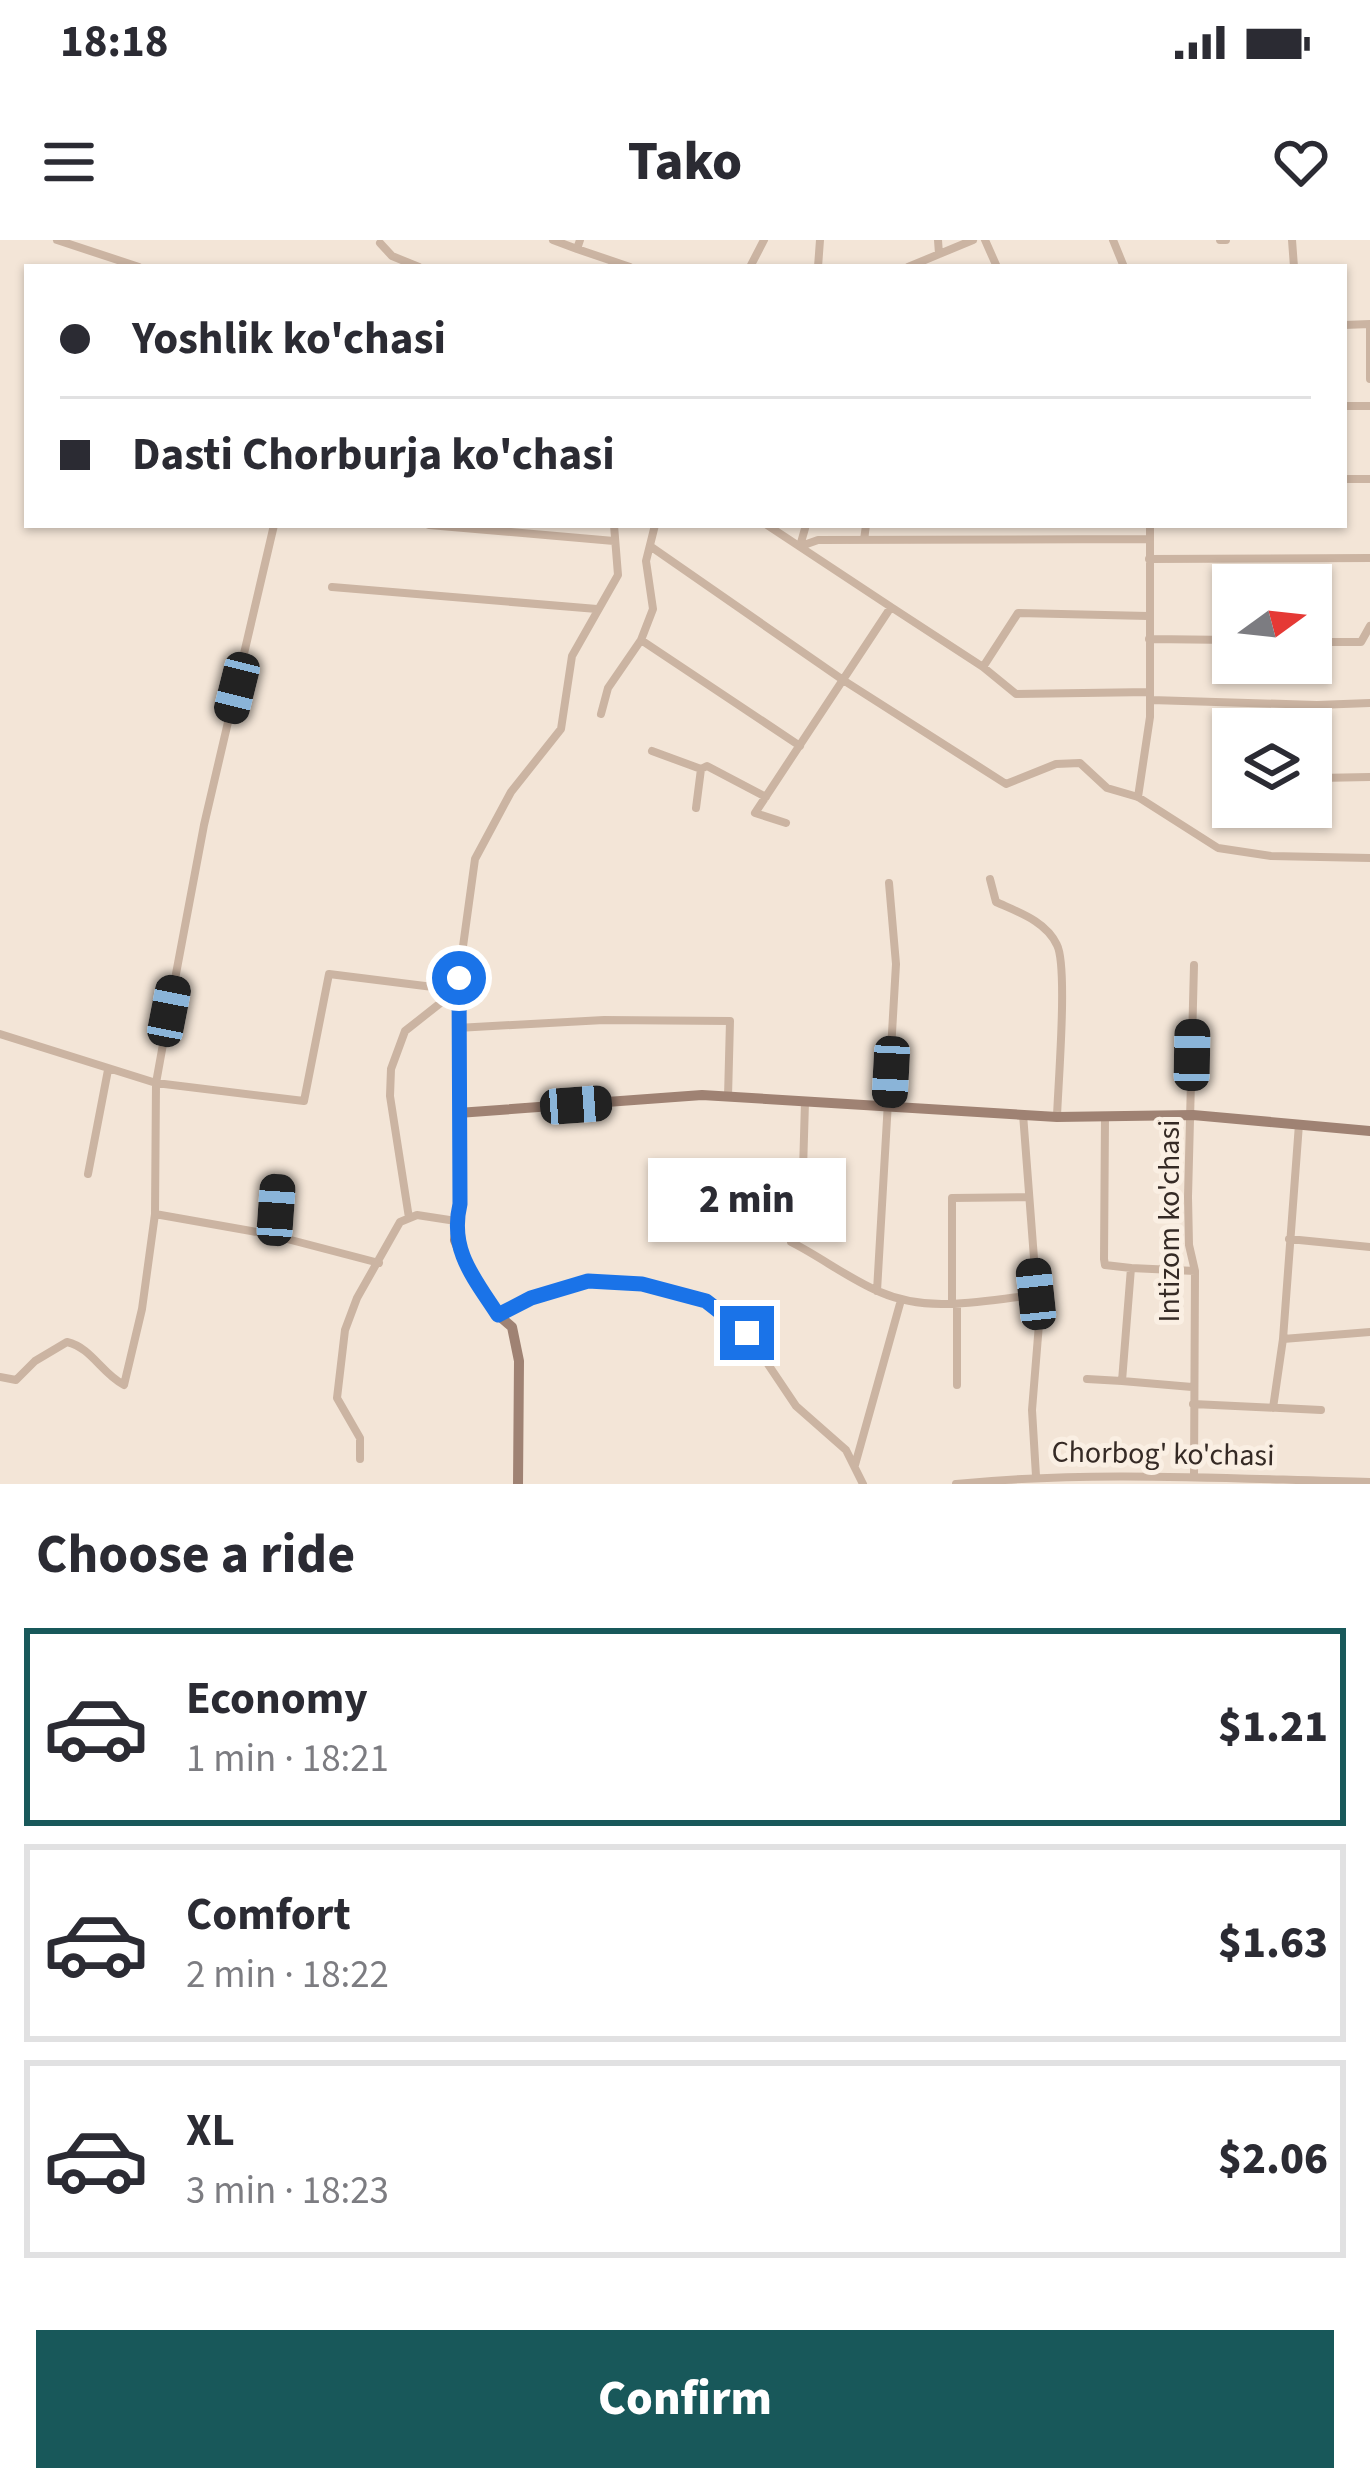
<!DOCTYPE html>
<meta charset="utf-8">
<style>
body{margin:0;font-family:"Source Sans 3",sans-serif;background:#f7f7f7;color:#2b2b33;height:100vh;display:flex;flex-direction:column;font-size:45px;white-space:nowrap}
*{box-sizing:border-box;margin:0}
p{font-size:39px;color:#7c7c81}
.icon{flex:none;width:66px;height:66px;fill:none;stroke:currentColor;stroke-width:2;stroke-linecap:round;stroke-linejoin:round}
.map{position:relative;height:1244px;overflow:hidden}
.drawer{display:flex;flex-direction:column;background:#fff;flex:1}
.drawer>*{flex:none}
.banner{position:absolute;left:24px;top:24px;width:1323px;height:264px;border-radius:0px;box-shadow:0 3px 9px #0004;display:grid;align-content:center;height:264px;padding:0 36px;background:#fff}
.needle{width:78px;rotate:75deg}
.fabs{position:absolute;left:1212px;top:324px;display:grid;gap:24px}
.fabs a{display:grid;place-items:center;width:120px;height:120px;border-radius:0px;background:#fff;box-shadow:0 3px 9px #0004;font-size:60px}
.end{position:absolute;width:54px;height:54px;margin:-27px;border:15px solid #1a73e8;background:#fff;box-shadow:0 0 0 6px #fff}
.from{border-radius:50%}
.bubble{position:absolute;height:84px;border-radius:0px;background:#fff;box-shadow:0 3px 9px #0004;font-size:39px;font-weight:800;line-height:84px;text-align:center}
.car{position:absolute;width:36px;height:72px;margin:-36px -18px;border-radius:15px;box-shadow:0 0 9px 3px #0007;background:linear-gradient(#222 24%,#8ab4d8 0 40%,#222 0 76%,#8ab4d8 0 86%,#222 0)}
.banner b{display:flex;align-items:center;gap:42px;height:114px;font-size:45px}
.banner b+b{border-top:3px solid #e1e1e2}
.banner i{width:30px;height:30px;background:#2b2b33}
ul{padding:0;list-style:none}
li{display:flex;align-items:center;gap:36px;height:198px;margin:0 24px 18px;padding:0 12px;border:6px solid #e1e1e2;border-radius:0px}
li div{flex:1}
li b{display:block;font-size:45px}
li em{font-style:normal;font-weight:800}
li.selected{border-color:#18585a}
li>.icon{width:108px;height:108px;stroke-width:1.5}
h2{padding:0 36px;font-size:54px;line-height:144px}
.cta{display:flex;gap:24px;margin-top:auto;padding:24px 36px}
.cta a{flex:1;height:138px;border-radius:0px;background:#18585a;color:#fff;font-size:48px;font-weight:800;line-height:138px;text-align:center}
.status{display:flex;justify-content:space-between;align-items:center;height:84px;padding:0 60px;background:#fff;direction:ltr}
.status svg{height:33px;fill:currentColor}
header{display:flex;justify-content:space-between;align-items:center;height:156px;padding:0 36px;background:#fff;font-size:54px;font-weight:800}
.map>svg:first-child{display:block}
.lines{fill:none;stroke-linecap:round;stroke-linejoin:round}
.street{stroke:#cbb4a2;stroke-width:8}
.secondary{stroke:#9f8273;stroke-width:10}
.route{stroke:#1a73e8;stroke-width:15}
.labels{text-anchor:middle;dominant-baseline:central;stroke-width:10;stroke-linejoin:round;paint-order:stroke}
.street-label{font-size:30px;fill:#352a25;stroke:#faefe3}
</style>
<div class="status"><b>18:18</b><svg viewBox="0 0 49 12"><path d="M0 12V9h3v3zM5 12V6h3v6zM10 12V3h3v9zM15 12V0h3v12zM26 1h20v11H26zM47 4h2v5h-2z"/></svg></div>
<header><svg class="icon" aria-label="menu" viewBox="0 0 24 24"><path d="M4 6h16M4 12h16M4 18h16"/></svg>Tako<svg class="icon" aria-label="heart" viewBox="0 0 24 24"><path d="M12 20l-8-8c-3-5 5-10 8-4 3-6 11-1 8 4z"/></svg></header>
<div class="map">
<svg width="1370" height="1244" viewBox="0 0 1370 1244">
<rect width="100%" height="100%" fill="#f3e5d7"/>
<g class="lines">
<!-- street -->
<path class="street" d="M57 0 139 27
M553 0 577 9
M580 0 577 9 630 27
M938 0 939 14
M985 0 997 27
M1113 0 1124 27
M1220 0H1226
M1292 0 1294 27
M380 3 392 16 419 27
M750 27 764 0
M818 27 820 0
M908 27 973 0
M1370 84V139
M1344 85 1370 84
M1344 166H1370
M1344 239H1370
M429 285 614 301
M767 285 891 367 755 573 786 583
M864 300 866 285
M650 306 843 440 1006 544 1056 524 1080 523 1107 548 1138 557 1218 608 1271 616 1370 618
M800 306 806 285
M801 306 818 300 1149 299
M1149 319 1370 318
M332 347 597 369
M891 367 983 427 1018 373 1148 376
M1149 399 1233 400
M641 400 653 369 646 321 655 285
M1311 402H1361L1370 386
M983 427 1016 454 1150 452
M1151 460 1317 465
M1370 463 1317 465 1318 538 1370 537
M601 474 608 448 641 400 800 506
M652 511 701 529
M1138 557 1150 477V285
M696 568 701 529 707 526 766 557
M990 639 996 662C1018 672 1046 681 1057 705 1068 727 1058 845 1057 877
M1194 725 1188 957 1189 1005 1195 1031 1194 1237
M457 788 604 780 730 781 728 857
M0 794 156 843 304 861 329 734 457 750 405 791 391 829 390 856 409 978
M805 862 802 965 791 1002C821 1017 849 1039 880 1052 930 1074 984 1060 1036 1055
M458 873 457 750 475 619 511 552 561 489 572 416 618 335 614 285
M1023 874 1039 1084 1032 1170 1036 1236
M1105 878 1104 1019 1105 1025 1131 1028
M88 934 108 830
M155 974 268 994 379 1023
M275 995 279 942
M1289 999 1370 1007
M877 1051 896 724 889 643
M952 1064V958L1028 957
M957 1064V1145
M499 1074 531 1058 588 1041 642 1044 706 1061 747 1093 796 1166 846 1210 863 1244
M1283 1099 1370 1092
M0 1137 16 1140 35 1121 67 1102C92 1108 101 1133 124 1145L142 1069 155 974 156 843 169 771 204 585 274 285
M1087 1139 1122 1141
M1192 1147 1122 1141 1131 1028 1195 1031
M1193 1164 1321 1170
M1273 1168 1283 1099 1299 884
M360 1219V1198L337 1158 345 1090 357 1058 400 982 417 975 456 981
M855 1225 901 1060
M956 1244C1094 1230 1231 1239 1370 1242"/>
<!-- secondary -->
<path class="secondary" d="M518 1244 519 1121 512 1087 498 1075 467 1029 455 1000 460 964 458 873 702 855 1057 877 1193 875 1370 891"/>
</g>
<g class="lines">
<!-- route -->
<path class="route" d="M459 738 460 964C449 1010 474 1038 498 1075L531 1058 588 1041 642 1044 706 1061 747 1093"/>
</g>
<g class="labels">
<!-- street labels -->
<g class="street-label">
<text transform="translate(1169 981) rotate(-90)">Intizom ko'chasi</text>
<text transform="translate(1163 1214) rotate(1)">Сhorbog' ko'chasi</text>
</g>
</g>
</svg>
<div class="fabs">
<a><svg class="needle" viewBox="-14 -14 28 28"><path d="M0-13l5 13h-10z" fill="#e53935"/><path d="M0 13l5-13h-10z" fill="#7c7c81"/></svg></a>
<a><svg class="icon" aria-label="layers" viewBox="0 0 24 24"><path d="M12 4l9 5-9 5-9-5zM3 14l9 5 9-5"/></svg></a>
</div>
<i class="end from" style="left:459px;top:738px"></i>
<i class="end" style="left:747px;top:1093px"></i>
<div class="bubble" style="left:648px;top:918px;width:198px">2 min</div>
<i class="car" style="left:237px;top:448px;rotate:194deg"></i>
<i class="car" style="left:169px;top:771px;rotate:11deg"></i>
<i class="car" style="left:1192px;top:815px;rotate:1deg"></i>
<i class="car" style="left:891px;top:832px;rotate:183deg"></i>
<i class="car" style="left:576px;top:865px;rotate:86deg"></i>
<i class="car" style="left:276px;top:970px;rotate:4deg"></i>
<i class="car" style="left:1036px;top:1054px;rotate:354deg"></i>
<div class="banner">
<b><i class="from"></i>Yoshlik ko'chasi</b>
<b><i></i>Dasti Chorburja ko'chasi</b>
</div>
</div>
<section class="drawer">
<h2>Choose a ride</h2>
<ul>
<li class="selected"><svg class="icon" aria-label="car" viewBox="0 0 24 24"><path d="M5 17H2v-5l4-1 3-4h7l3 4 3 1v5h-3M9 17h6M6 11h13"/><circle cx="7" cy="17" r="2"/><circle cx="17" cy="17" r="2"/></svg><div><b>Economy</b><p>1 min · 18:21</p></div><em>$1.21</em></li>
<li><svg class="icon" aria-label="car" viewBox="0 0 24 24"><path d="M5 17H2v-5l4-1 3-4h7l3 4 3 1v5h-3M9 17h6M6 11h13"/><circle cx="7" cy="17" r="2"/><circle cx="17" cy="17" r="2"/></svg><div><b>Comfort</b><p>2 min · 18:22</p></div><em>$1.63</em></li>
<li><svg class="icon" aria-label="car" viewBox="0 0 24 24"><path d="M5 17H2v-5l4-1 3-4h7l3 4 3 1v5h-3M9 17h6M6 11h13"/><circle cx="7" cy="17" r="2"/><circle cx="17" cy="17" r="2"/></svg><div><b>XL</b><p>3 min · 18:23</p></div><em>$2.06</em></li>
</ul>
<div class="cta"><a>Confirm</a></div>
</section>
